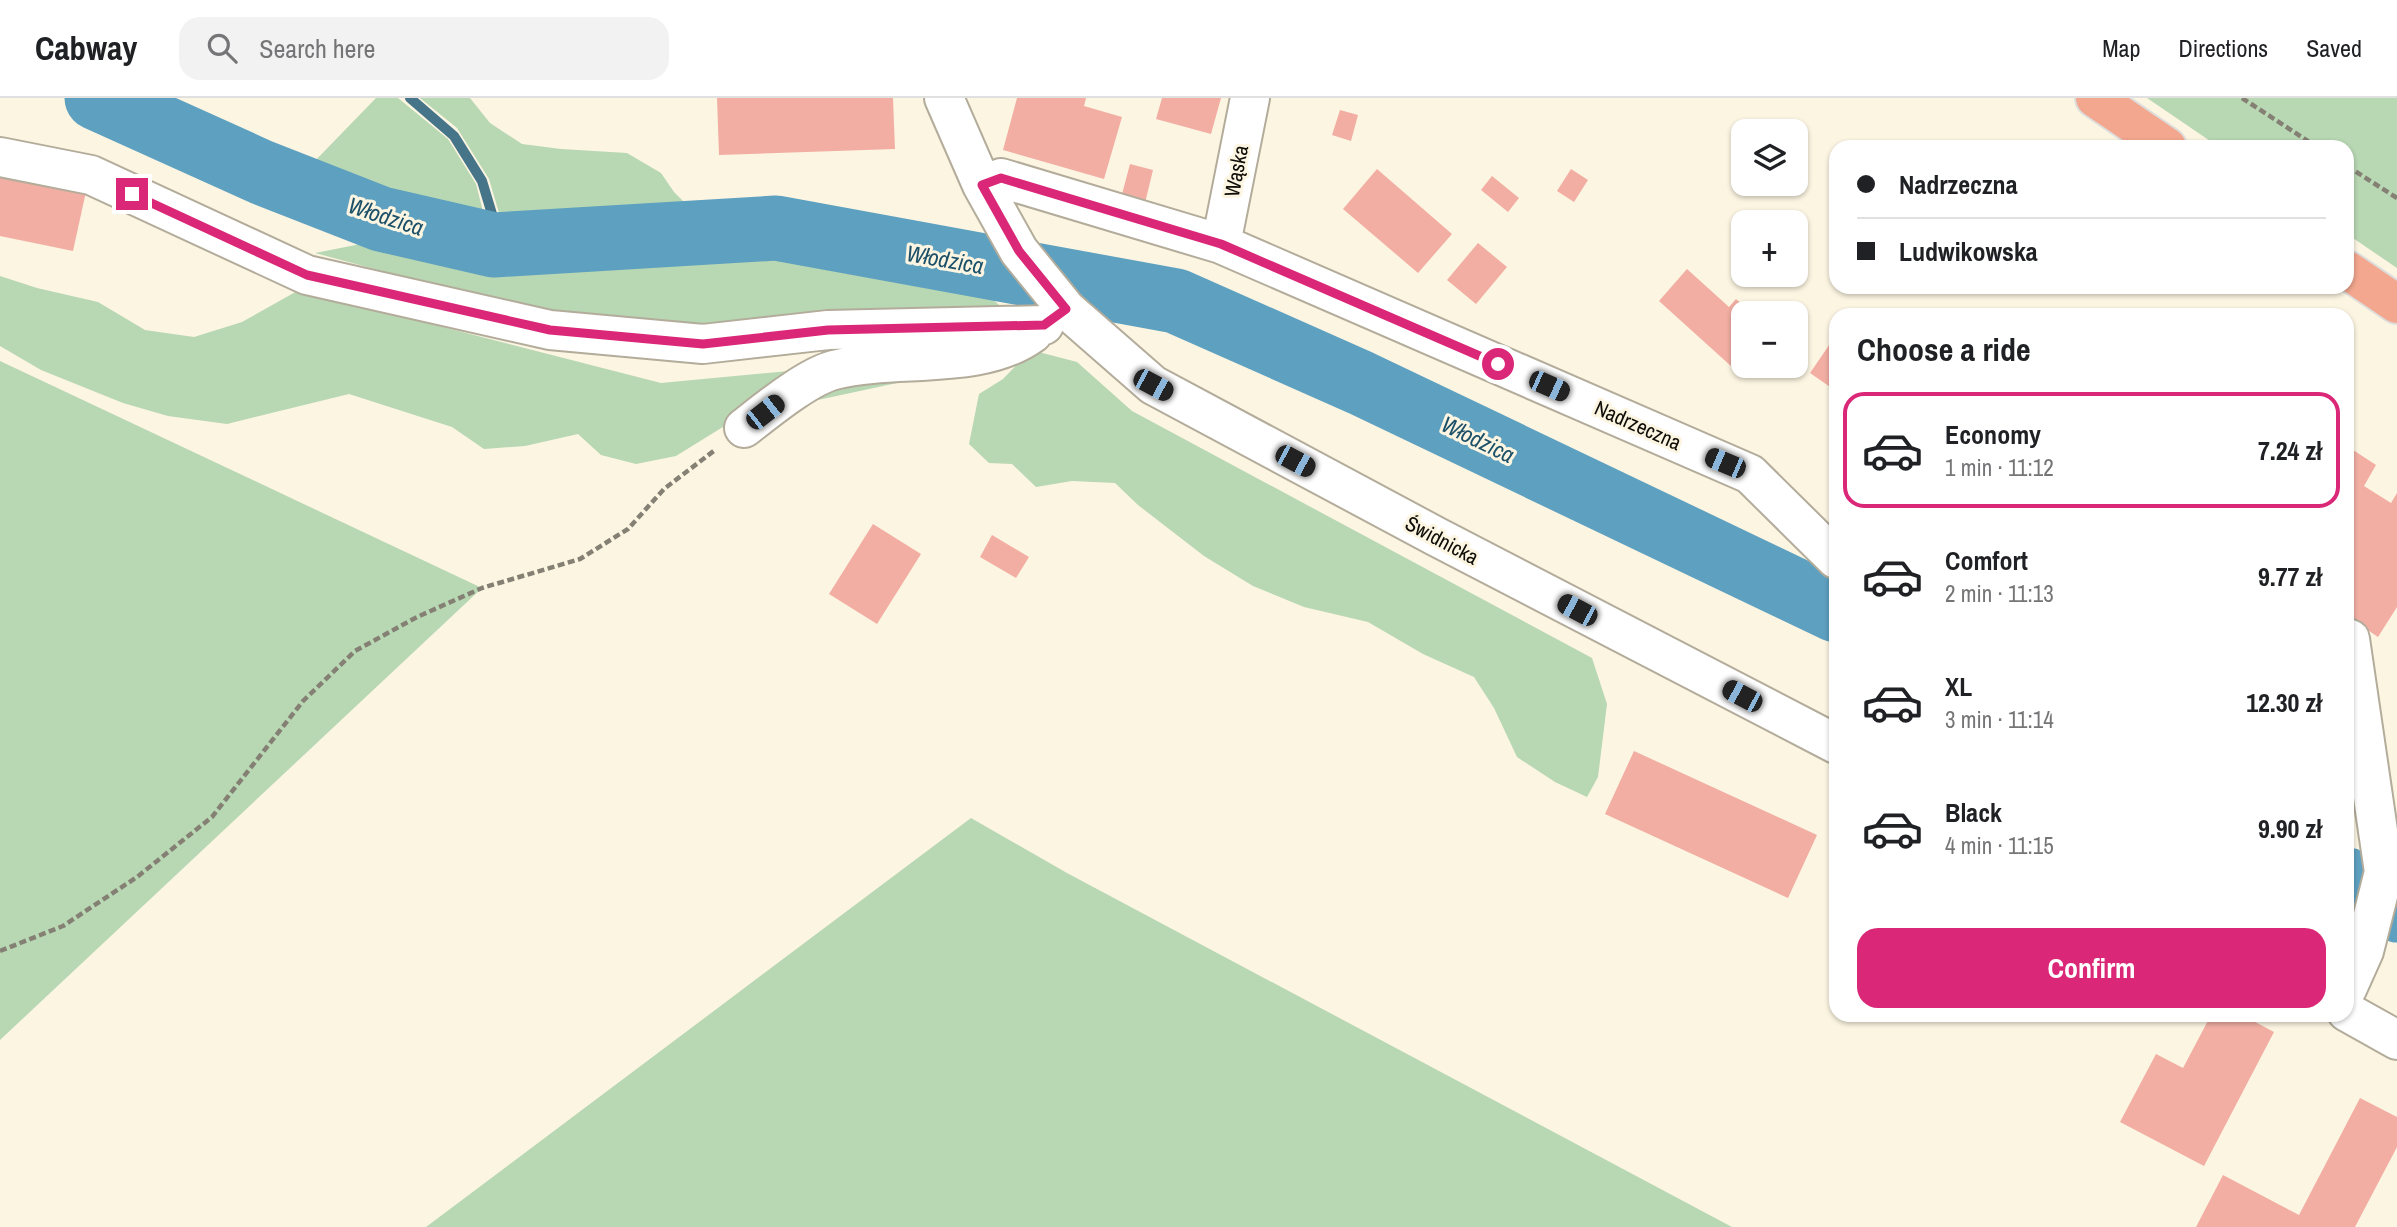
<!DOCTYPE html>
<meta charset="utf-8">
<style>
body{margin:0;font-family:"Archivo Narrow",sans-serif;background:#f2f2f2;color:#202124;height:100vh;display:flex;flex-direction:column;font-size:26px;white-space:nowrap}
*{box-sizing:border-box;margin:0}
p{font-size:23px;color:#757577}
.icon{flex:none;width:38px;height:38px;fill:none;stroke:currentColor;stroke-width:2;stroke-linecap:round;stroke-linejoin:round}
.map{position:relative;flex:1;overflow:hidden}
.details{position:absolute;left:1829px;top:210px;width:525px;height:714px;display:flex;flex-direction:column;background:#fff;border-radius:21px;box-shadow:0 2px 5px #0004}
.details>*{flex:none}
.guide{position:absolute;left:1829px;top:42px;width:525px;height:154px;border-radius:21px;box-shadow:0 2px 5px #0004;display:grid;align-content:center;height:154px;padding:0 28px;background:#fff}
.buttons{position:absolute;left:1731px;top:21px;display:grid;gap:14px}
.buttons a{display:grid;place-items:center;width:77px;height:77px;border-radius:14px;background:#fff;box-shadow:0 2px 5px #0004;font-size:35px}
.end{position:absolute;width:32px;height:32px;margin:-16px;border:9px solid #db2777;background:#fff;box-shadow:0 0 0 4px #fff}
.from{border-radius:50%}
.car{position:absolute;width:21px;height:42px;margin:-21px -10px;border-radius:9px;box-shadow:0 0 5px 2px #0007;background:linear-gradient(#222 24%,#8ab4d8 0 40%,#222 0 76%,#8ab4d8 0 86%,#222 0)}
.guide b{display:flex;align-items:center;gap:24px;height:66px;font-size:26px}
.guide b+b{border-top:2px solid #e0e0e0}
.guide i{width:18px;height:18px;background:#202124}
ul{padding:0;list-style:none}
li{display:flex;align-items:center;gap:21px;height:116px;margin:0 14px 10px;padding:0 14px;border:4px solid transparent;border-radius:21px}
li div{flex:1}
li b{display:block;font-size:26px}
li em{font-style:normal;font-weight:700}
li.on{border-color:#db2777}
li>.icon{width:63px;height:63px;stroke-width:1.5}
h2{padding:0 28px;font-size:32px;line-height:84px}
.button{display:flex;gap:14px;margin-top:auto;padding:14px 28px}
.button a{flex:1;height:80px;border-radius:21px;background:#db2777;color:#fff;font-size:28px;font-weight:700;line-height:80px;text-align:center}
header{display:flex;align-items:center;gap:42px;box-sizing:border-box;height:98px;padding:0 35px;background:#fff;border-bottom:2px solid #e0e0e0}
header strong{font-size:33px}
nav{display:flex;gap:38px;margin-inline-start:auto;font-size:24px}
.search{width:490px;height:63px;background:#f2f2f2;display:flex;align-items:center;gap:18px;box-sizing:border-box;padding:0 24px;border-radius:21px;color:#757577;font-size:26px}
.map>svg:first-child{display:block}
.green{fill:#b8d7b3}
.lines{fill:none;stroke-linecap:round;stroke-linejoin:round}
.stream{stroke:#467488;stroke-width:10}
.river{stroke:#5ea0c0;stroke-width:65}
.building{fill:#f2aea3}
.minor-casing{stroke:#b3ac9b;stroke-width:42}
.major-casing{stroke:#dddddc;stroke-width:42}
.path{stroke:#858074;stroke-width:4.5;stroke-dasharray:7 3.5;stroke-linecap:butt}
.minor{stroke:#fff;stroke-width:38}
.major{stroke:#f2a78e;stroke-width:38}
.route{stroke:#db2777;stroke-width:9}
.labels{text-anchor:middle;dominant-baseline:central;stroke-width:6;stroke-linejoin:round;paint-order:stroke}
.street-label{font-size:21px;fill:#0f0d07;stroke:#fcf5e2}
.water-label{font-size:23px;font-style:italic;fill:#1b5068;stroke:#fcf5e2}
</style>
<header>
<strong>Cabway</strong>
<div class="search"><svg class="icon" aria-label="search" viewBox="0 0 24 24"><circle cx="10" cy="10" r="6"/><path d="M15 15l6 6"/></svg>Search here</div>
<nav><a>Map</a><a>Directions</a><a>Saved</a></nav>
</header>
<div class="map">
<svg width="2397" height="1129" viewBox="0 0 2397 1129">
<rect width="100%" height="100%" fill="#fcf5e2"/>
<!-- green -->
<path class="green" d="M376 0H398L448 41 476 86 486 125 383 98 311 67Z
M420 0H470L490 25 522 46 561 51 627 55 661 75 674 94 691 111 502 125 489 81 457 30Z
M2147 0H2397V170L2347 136V49H2219Z
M371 144 495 170 766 156 983 193 1012 218 661 248 315 155Z
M0 178 37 190 98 204 145 232 194 239 242 224 299 192 661 285 990 254 976 268 739 319 676 358 636 366 601 357 578 336 525 348 484 351 452 329 349 296 227 326 168 318 123 305 41 272 0 248Z
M1031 252 1077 264 1132 313 1592 560 1607 606 1598 679 1587 699 1555 684 1517 659 1494 610 1474 579 1423 556 1368 524 1304 509 1253 488 1204 458 1138 407 1115 385 1072 383 1036 389 1012 366 989 365 969 346 979 296 1003 281Z
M0 263 482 490 0 942Z
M971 720 1067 775 1732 1129H426Z"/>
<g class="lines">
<!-- stream -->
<path class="stream" d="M410 0 454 38 482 83 495 126 494 147"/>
<!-- river -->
<path class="river" d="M97 0 261 74 381 121 494 147 776 130 1176 203 1361 285 1836 512
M2347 782 2397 812"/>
</g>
<!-- building -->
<path class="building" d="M717 0H893L895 51 719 57Z
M1017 0H1086L1084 8 1122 19 1104 81 1003 52Z
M1162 0H1221L1211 36 1156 21Z
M1340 12 1358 17 1351 43 1332 37Z
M1130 66 1153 72 1145 105 1121 100Z
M0 71 87 89 73 153 0 138Z
M1377 71 1452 136 1418 175 1343 111Z
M1571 71 1588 82 1574 104 1557 93Z
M1492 78 1519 100 1508 114 1481 92Z
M1478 145 1507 169 1476 206 1447 182Z
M1687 171 1729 209 1736 201 1752 215H1743V268H1751L1742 278 1659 203Z
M1836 237V293L1810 275Z
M2347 348 2376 367 2364 388 2391 405 2397 395V509L2378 539 2347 518Z
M873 426 921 456 877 526 829 496Z
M992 437 1029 459 1016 480 980 459Z
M1634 653 1817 737 1788 800 1605 716Z
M2211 917H2242L2274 934 2204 1068 2120 1024 2156 956 2183 970Z
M2360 1000 2397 1019V1049L2355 1129H2196L2223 1077 2299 1117Z"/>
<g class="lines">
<defs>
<path id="minor" d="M944 0 982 87 1019 153 1066 211 1153 287 1437 439 1836 646
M0 59 91 77 307 177 550 232 703 246 828 232 1044 227
M982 87 1001 80 1221 146 1750 376 1836 461
M1221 146 1250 0
M744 330C766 313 807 279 834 272 898 256 980 274 1033 235
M2347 540 2350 541 2384 774 2364 853 2347 891
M2347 914 2397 942"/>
<path id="major" d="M2095 0 2167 49
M2347 172 2397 206"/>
</defs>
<!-- minor casing -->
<use href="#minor" class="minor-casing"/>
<!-- major casing -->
<use href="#major" class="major-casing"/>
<!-- path -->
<path class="path" d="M2242 0 2317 49
M2347 68 2397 100
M0 853 63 828 137 779 212 719 303 603 355 553 417 519 482 490 580 461 628 431 664 391 715 352"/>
<!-- minor -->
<use href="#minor" class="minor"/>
<!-- major -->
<use href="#major" class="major"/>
</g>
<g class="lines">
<!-- route -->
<path class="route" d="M132 96 307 177 550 232 703 246 828 232 1044 227 1066 211 1019 153 982 87 1001 80 1221 146 1498 266"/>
</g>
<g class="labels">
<!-- street labels -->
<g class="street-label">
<text transform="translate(1236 73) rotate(-79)">Wąska</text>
<text transform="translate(1638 327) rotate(24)">Nadrzeczna</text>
<text transform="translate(1442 442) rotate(28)">Świdnicka</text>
</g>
<!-- water labels -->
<g class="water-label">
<text transform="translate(386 118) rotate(18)">Włodzica</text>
<text transform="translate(945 161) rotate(10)">Włodzica</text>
<text transform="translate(1478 341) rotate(26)">Włodzica</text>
</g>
</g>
</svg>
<div class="buttons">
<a><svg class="icon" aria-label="layers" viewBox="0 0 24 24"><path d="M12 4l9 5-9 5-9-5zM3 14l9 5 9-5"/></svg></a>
<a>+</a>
<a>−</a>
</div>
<i class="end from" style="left:1498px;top:266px"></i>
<i class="end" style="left:132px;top:96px"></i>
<i class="car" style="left:1153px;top:287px;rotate:118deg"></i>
<i class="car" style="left:1549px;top:288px;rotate:114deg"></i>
<i class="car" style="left:765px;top:314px;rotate:52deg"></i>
<i class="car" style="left:1295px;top:363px;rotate:118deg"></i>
<i class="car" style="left:1725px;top:365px;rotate:293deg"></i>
<i class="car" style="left:1577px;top:512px;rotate:298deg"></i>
<i class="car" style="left:1742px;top:598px;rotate:298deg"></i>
<div class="guide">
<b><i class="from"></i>Nadrzeczna</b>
<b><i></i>Ludwikowska</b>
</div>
<section class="details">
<h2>Choose a ride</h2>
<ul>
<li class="on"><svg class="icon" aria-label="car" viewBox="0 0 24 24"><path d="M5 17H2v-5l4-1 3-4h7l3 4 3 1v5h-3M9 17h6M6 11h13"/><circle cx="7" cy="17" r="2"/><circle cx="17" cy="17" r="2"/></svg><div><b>Economy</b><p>1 min · 11:12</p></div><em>7.24 zł</em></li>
<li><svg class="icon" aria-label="car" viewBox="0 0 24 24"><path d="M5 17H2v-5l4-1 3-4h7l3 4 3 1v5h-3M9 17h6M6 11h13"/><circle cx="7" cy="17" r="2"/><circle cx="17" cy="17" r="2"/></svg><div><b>Comfort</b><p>2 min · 11:13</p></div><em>9.77 zł</em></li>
<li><svg class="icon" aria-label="car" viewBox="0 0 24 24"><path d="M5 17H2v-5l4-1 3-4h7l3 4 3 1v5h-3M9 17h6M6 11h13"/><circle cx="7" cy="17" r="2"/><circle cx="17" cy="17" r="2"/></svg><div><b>XL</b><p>3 min · 11:14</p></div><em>12.30 zł</em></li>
<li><svg class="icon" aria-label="car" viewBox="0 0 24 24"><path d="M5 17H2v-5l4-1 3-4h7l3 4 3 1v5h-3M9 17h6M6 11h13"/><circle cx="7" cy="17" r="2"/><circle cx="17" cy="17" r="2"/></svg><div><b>Black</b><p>4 min · 11:15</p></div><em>9.90 zł</em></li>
</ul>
<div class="button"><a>Confirm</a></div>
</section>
</div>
